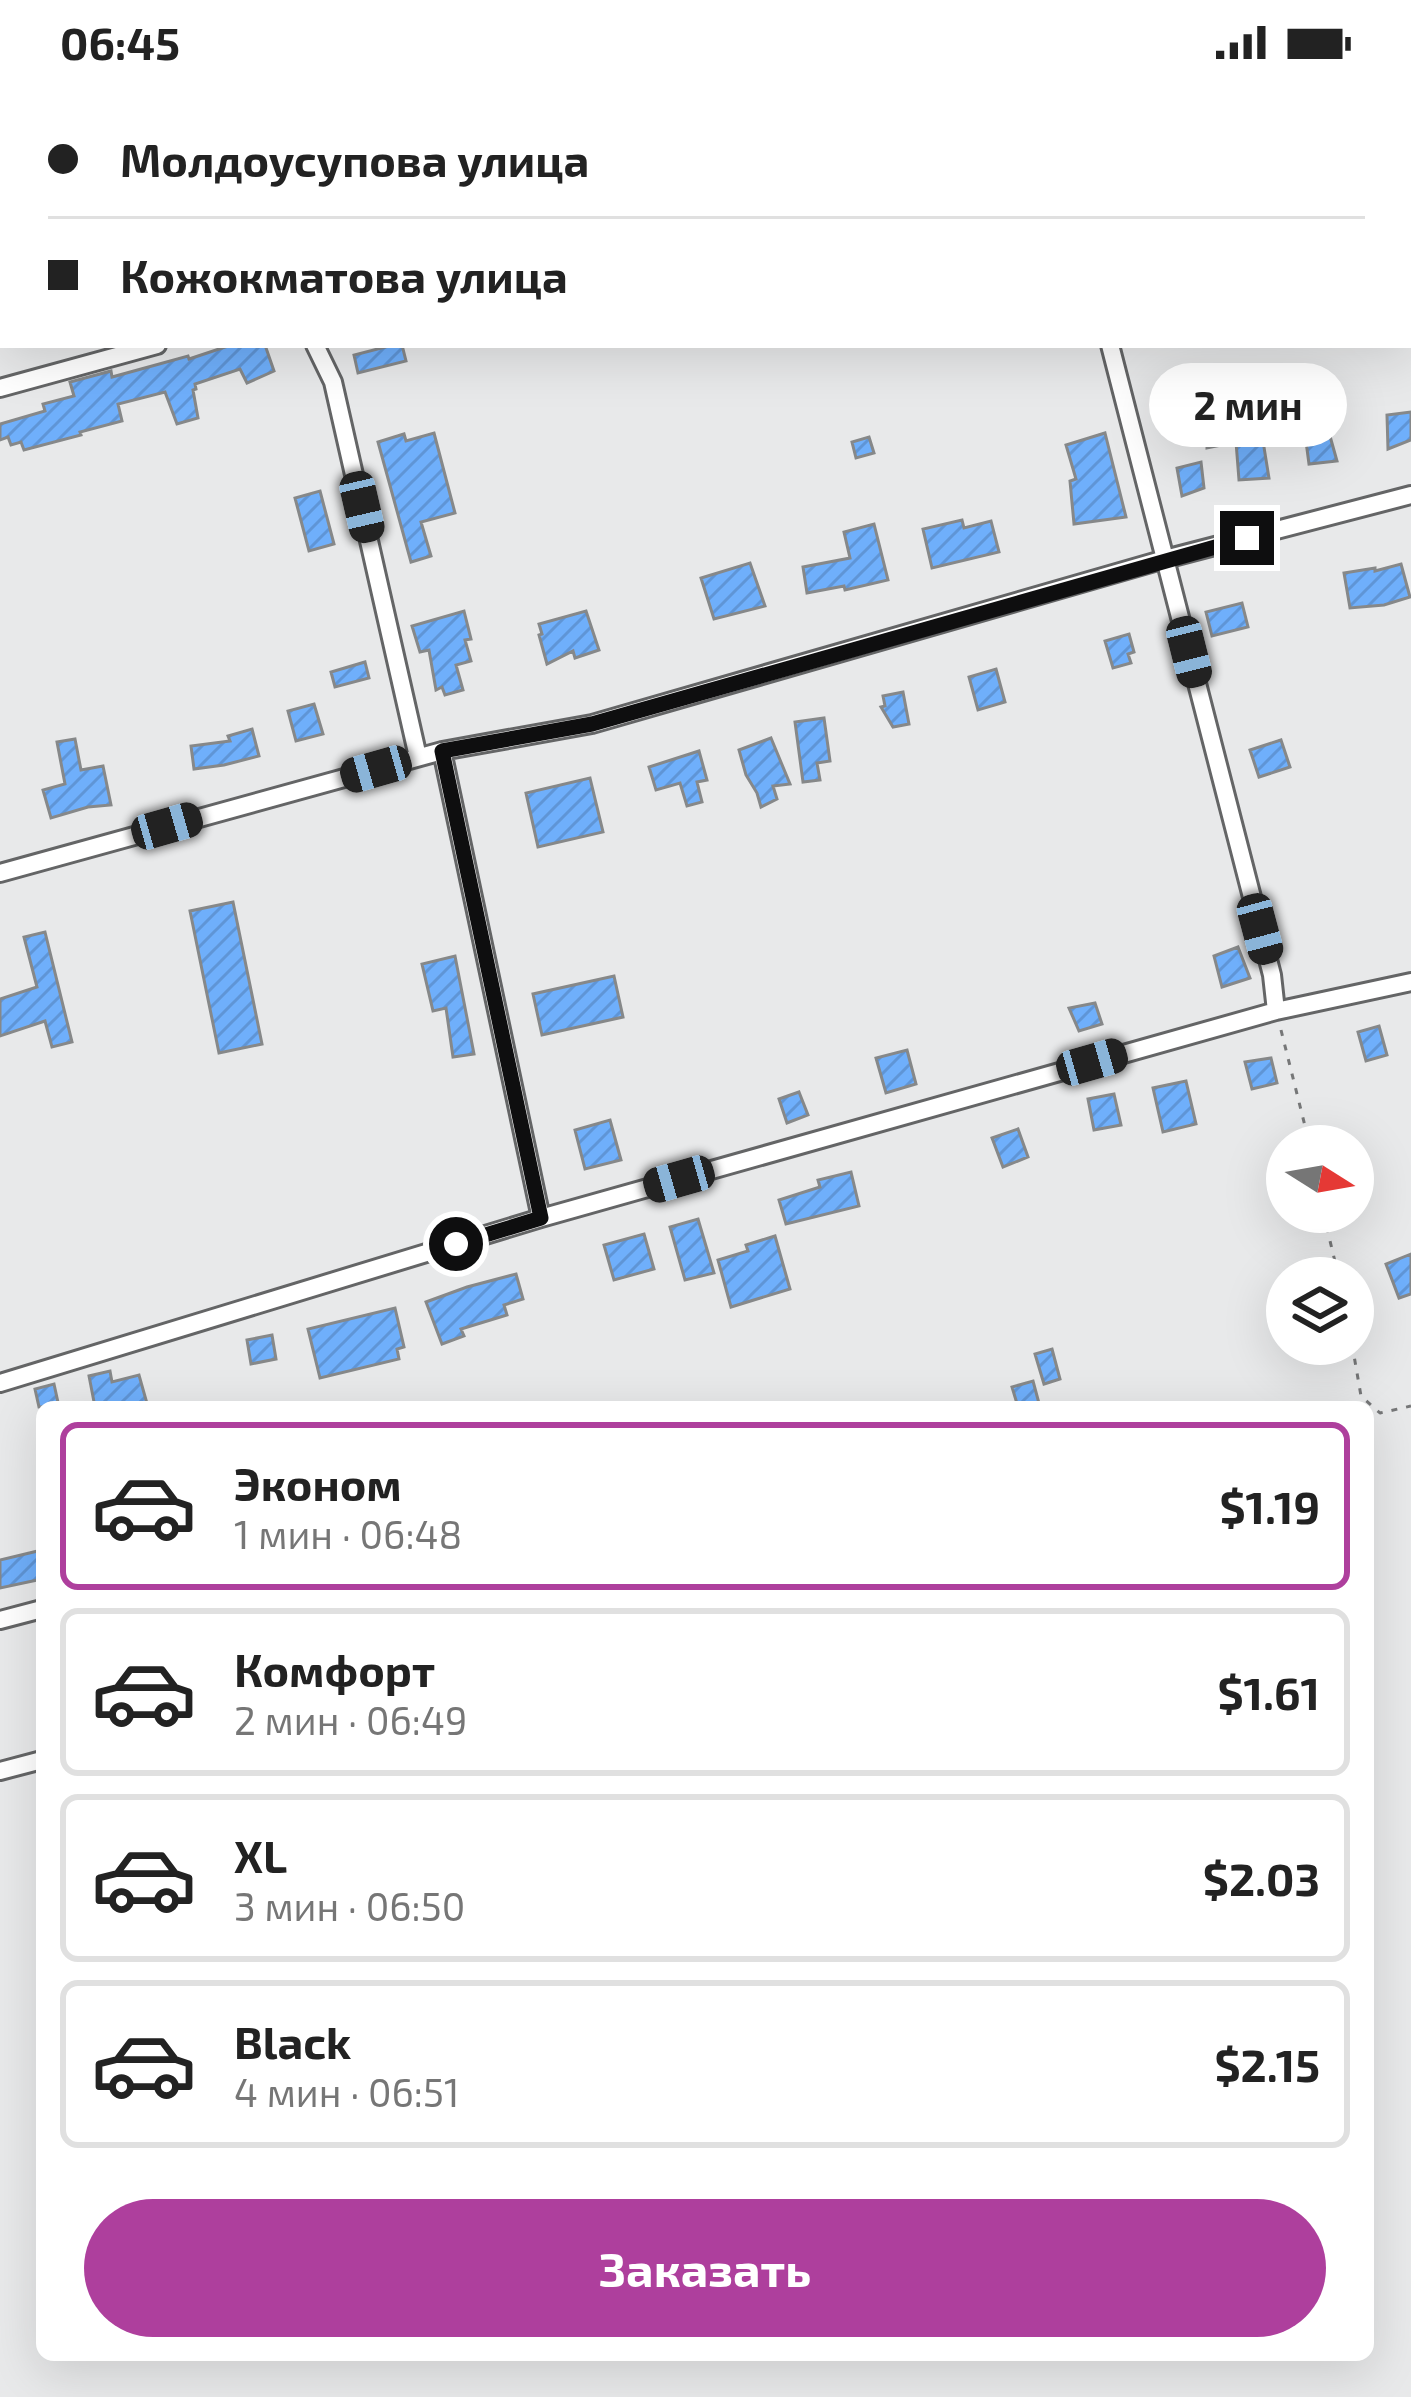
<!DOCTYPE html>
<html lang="ru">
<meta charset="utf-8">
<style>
body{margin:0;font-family:"Exo 2",sans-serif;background:#f2f2f2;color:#222;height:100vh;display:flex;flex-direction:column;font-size:45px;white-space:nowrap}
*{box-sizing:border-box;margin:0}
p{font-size:39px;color:#767676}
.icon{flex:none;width:66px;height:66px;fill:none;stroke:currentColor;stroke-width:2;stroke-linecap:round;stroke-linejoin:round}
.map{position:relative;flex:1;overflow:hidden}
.details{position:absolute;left:36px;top:1317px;width:1338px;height:960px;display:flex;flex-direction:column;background:#fff;border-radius:18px;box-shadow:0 12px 48px #0002}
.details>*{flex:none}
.guide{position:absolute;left:0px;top:0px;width:1413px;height:264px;box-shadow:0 12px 48px #0002;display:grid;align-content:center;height:264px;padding:0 48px;background:#fff}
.needle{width:78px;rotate:101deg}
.buttons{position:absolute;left:1266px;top:1041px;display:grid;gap:24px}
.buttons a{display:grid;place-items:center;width:108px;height:108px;border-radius:50%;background:#fff;box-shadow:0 12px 48px #0002;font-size:60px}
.end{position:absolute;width:54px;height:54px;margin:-27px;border:15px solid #0e0e0f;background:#fff;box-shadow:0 0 0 6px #fff}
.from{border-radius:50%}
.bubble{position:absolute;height:84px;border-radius:42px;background:#fff;box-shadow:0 12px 48px #0002;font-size:39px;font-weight:700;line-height:84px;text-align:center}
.car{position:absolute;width:36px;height:72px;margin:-36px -18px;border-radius:15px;box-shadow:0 0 9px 3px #0007;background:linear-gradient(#222 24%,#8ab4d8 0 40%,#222 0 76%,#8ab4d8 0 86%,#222 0)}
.guide b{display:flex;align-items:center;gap:42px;height:114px;font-size:45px}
.guide b+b{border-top:3px solid #e0e0e0}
.guide i{width:30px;height:30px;background:#222}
ul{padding:21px 0 0;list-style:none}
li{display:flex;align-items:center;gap:36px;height:168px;margin:0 24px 18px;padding:0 24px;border:6px solid #e0e0e0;border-radius:18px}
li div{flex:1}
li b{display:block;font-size:45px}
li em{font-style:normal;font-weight:700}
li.on{border-color:#ae3f9d}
li>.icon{width:108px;height:108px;stroke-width:1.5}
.primary-button{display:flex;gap:24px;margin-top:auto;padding:24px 48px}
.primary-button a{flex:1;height:138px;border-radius:72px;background:#ae3f9d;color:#fff;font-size:48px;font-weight:700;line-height:138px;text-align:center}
.status{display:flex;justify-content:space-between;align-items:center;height:84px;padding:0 60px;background:#fff;direction:ltr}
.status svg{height:33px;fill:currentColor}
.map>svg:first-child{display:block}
.building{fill:url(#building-hatch);stroke:#868889;stroke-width:3}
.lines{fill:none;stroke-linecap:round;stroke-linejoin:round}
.service-casing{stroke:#646566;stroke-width:15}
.minor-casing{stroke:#646566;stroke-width:22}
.path{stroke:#767778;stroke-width:3;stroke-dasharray:6 9;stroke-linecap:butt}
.service{stroke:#fff;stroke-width:9}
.minor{stroke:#fff;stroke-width:16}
.route{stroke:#0e0e0f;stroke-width:15}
</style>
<div class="status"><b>06:45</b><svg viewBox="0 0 49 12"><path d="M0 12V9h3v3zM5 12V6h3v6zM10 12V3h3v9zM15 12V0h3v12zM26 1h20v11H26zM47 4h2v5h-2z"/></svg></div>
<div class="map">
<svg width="1411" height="2313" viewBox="0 0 1411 2313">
<defs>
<pattern id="building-hatch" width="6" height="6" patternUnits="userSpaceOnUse" patternTransform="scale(3)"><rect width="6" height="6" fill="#6faffb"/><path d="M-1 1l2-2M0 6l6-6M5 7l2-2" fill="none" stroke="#5f95d6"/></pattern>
</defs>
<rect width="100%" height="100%" fill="#e8e9ea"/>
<!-- building -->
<path class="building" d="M231 261H265L274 287 247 299 240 285 195 300 196 305 193 306 198 334 177 340 165 308 118 320 122 337 80 348 81 351 24 366 21 358 11 361 8 353 0 356V340L45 327 43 320 74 312 70 298 111 287 112 293 188 272 189 275Z
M393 261H402L406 277 358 289 354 271Z
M1411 328V356L1388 365 1387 331Z
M1261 329 1267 350 1262 351 1269 394 1239 396 1236 358 1207 364V347Z
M1328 345 1337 377 1309 380 1305 350Z
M434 349 455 429 421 438 431 472 411 478 378 358 404 350 406 357Z
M1105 349 1126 433 1074 440 1070 397 1076 395 1066 361Z
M869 353 874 369 856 374 852 358Z
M1201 378 1204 404 1182 412 1177 384Z
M320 407 334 460 309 467 295 414Z
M962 436 964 444 991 437 999 468 932 484 923 445Z
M874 440 888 496 845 506 844 502 807 509 803 483 850 474 844 448Z
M750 479 765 522 714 535 701 494Z
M1401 480 1410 513 1384 521 1350 524 1344 489 1375 484V487Z
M1242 519 1248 543 1212 552 1206 528Z
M464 527 471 555 465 556 471 577 456 581 463 606 445 611 442 603 436 606 429 566 420 568 412 542Z
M586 527 599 566 575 574 573 567 547 580 539 551 542 550 539 540Z
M1129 550 1134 568 1128 570 1131 579 1113 584 1105 557Z
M365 578 369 594 335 603 331 588Z
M996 585 1005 618 978 626 969 593Z
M903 608 909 640 893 643 881 623 885 622 883 612Z
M314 620 323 650 296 657 288 627Z
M824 634 830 677 817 679 820 696 803 698 795 638Z
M252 645 259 672 224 681 194 685 191 662 230 657 228 652Z
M771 654 790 700 773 702 777 715 761 723 757 709 746 691 739 666Z
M75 655 81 686 103 682 111 721 88 723 51 734 43 706 65 700 57 658Z
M1281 656 1290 683 1259 693 1250 666Z
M699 667 707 696 697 698 702 718 687 722 680 699 656 706 649 683Z
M590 694 603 748 538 763 526 709Z
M233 818 262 960 219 969 190 827Z
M45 848 72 958 52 963 45 937 0 952V915L37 903 24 853Z
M1238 863 1250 894 1222 903 1214 872Z
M455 872 474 970 453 973 446 924 433 927 422 880Z
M614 892 623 933 542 951 533 910Z
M1095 919 1102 940 1079 947 1069 924Z
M1379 942 1387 971 1366 977 1358 948Z
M907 966 916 1000 886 1009 876 974Z
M1271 974 1277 999 1252 1005 1245 978Z
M1186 997 1196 1040 1163 1048 1153 1004Z
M799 1008 808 1031 787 1039 779 1015Z
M1114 1010 1121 1041 1094 1046 1088 1015Z
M610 1036 621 1076 585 1085 575 1046Z
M1018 1045 1028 1073 1003 1083 992 1054Z
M851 1088 859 1122 786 1140 779 1116 820 1103 818 1096Z
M698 1135 714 1189 685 1196 670 1143Z
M644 1150 654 1185 614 1196 604 1161Z
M775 1152 790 1205 731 1223 718 1176 748 1167 746 1161Z
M1411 1170V1210L1399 1214 1386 1180Z
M516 1190 523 1215 504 1221 507 1231 461 1245 464 1252 442 1260 426 1218 467 1203Z
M395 1224 404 1263 397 1265 399 1275 320 1294 308 1245Z
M272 1251 276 1275 251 1280 247 1256Z
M1052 1265 1060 1295 1044 1300 1035 1270Z
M110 1287 112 1298 139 1291 148 1323H95L89 1292Z
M1033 1297 1040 1323H1018L1012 1303Z
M54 1300 59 1323H39L35 1305Z
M42 1466V1495L0 1504V1476Z"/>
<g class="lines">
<defs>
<path id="service" d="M709 0 710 3"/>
<path id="minor" d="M222 0 223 3
M1043 0 1044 3
M1094 3 1106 0
M315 261 333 298 418 673
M1110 261 1272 891 1276 927
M0 304 157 261
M442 667 541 1134
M0 789 442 667 592 640 1165 475 1411 411
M0 1299 541 1134 1276 927 1411 898
M0 1536 42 1525
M0 1687 42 1676"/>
</defs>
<!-- service casing -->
<use href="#service" class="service-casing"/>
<!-- minor casing -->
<use href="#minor" class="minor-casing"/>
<!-- path -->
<path class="path" d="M1281 946 1310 1062
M1323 1128 1339 1194
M1352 1260 1361 1312 1380 1329 1411 1322"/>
<!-- service -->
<use href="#service" class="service"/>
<!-- minor -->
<use href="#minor" class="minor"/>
</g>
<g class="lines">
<!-- route -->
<path class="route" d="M456 1160 541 1134 442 667 592 640 1247 454"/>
</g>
</svg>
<div class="buttons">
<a><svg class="needle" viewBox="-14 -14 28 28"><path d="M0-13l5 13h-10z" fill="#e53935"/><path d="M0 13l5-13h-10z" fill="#767676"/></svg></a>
<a><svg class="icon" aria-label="layers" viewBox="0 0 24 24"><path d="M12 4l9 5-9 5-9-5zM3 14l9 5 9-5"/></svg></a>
</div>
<i class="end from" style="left:456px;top:1160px"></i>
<i class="end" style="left:1247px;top:454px"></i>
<div class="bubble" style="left:1149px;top:279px;width:198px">2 мин</div>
<i class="car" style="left:362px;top:423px;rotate:167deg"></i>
<i class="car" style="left:1189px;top:568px;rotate:166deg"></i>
<i class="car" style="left:376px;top:685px;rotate:254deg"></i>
<i class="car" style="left:167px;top:742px;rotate:74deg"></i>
<i class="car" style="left:1260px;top:845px;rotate:165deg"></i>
<i class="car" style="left:1092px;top:978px;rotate:74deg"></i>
<i class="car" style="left:679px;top:1095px;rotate:254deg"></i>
<div class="guide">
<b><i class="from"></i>Молдоусупова улица</b>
<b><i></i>Кожокматова улица</b>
</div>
<section class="details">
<ul>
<li class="on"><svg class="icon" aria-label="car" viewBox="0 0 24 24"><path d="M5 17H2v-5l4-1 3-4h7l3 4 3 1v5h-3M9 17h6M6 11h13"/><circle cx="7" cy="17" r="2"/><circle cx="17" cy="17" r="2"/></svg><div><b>Эконом</b><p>1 мин · 06:48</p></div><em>$1.19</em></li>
<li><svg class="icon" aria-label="car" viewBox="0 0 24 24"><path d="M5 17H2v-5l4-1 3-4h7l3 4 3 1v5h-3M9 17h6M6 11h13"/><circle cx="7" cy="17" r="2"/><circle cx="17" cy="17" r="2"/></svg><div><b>Комфорт</b><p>2 мин · 06:49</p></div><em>$1.61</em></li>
<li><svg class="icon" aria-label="car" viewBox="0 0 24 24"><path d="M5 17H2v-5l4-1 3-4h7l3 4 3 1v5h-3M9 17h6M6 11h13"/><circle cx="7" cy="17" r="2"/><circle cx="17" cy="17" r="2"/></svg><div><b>XL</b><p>3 мин · 06:50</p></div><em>$2.03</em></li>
<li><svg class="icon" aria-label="car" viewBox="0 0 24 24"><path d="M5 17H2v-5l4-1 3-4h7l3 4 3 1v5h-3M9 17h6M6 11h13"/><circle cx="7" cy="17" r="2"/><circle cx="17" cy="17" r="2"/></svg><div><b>Black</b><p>4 мин · 06:51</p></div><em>$2.15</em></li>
</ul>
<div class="primary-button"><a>Заказать</a></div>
</section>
</div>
